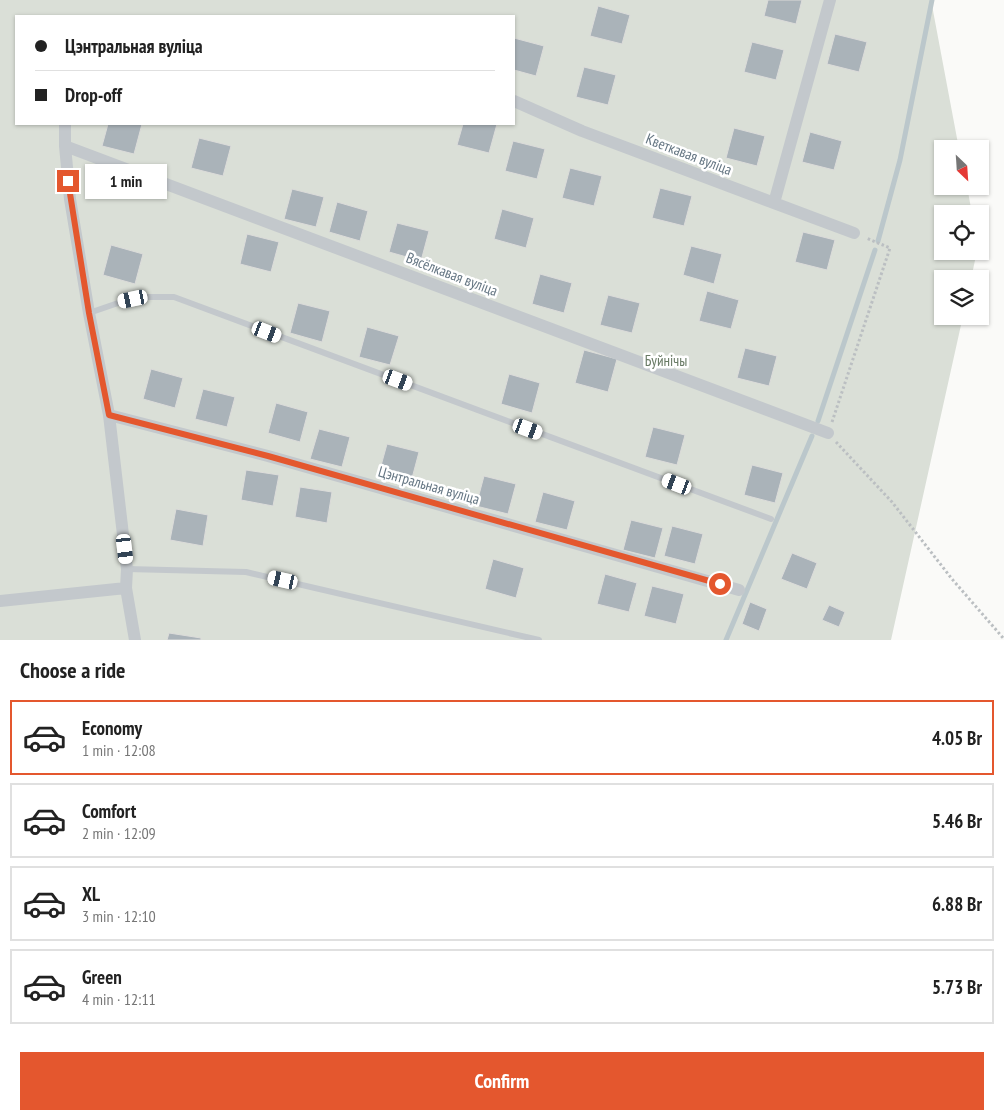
<!DOCTYPE html>
<meta charset="utf-8">
<style>
body{margin:0;font-family:"PT Sans Narrow",sans-serif;background:#f6f6f6;color:#222;height:100vh;display:flex;flex-direction:column;font-size:19px;white-space:nowrap}
*{box-sizing:border-box;margin:0}
p{font-size:16px;color:#767676}
.icon{flex:none;width:28px;height:28px;fill:none;stroke:currentColor;stroke-width:2;stroke-linecap:round;stroke-linejoin:round}
.map{position:relative;height:640px;overflow:hidden}
.side{display:flex;flex-direction:column;background:#fff;flex:1}
.side>*{flex:none}
.banner{position:absolute;left:15px;top:15px;width:500px;height:110px;border-radius:0px;box-shadow:0 1px 4px #0004;display:grid;align-content:center;height:110px;padding:0 20px;background:#fff}
.needle{width:32px;rotate:155deg}
.tools{position:absolute;left:934px;top:140px;display:grid;gap:10px}
.tools a{display:grid;place-items:center;width:55px;height:55px;border-radius:0px;background:#fff;box-shadow:0 1px 4px #0004;font-size:25px}
.end{position:absolute;width:22px;height:22px;margin:-11px;border:6px solid #e4572e;background:#fff;box-shadow:0 0 0 2px #fff}
.from{border-radius:50%}
.bubble{position:absolute;height:35px;border-radius:0px;background:#fff;box-shadow:0 1px 4px #0004;font-size:16px;font-weight:700;line-height:35px;text-align:center}
.car{position:absolute;width:15px;height:30px;margin:-15px -8px;border-radius:6px;box-shadow:0 0 4px 1px #0007;background:linear-gradient(#fff 24%,#345 0 40%,#fff 0 76%,#345 0 86%,#fff 0)}
.banner b{display:flex;align-items:center;gap:18px;height:48px;font-size:19px}
.banner b+b{border-top:1px solid #e0e0e0}
.banner i{width:12px;height:12px;background:#222}
ul{padding:0;list-style:none}
li{display:flex;align-items:center;gap:15px;height:75px;margin:0 10px 8px;padding:0 10px;border:2px solid #e0e0e0;border-radius:0px}
li div{flex:1}
li b{display:block;font-size:19px}
li em{font-style:normal;font-weight:700}
li.selected{border-color:#e4572e}
li>.icon{width:45px;height:45px;stroke-width:1.5}
h2{padding:0 20px;font-size:22px;line-height:60px}
.button{display:flex;gap:10px;margin-top:auto;padding:10px 20px}
.button a{flex:1;height:58px;border-radius:0px;background:#e4572e;color:#fff;font-size:20px;font-weight:700;line-height:58px;text-align:center}
.map>svg:first-child{display:block}
.green{fill:#dadfd7;fill-rule:evenodd}
.lines{fill:none;stroke-linecap:round;stroke-linejoin:round}
.stream{stroke:#bbc7cb;stroke-width:5}
.building{fill:#aab3b9;stroke:#dcdcda}
.path{stroke:#bbbfc2;stroke-width:3;stroke-dasharray:2.5 2.5;stroke-linecap:butt}
.service{stroke:#c3c8cc;stroke-width:6}
.minor{stroke:#c3c8cc;stroke-width:12}
.route{stroke:#e4572e;stroke-width:6}
.labels{text-anchor:middle;dominant-baseline:central;stroke-width:5;stroke-linejoin:round;paint-order:stroke}
.street-label{font-size:15px;fill:#657683;stroke:#fff}
.park-label{font-size:15px;fill:#687a64;stroke:#fff}
</style>
<div class="map">
<svg width="1004" height="640" viewBox="0 0 1004 640">
<rect width="100%" height="100%" fill="#fafaf8"/>
<!-- green -->
<path class="green" d="M0 0H931L959 149H942V186H967L972 214H942V251H977L971 279H942V316H963L891 640H0ZM16 16H514V124H16Z"/>
<g class="lines">
<!-- stream -->
<path class="stream" d="M878 241 900 160 932 0
M818 421 875 250
M726 640 812 436"/>
</g>
<!-- building -->
<path class="building" d="M768 0H802L796 24 764 16Z
M598 6 630 15 622 44 590 36Z
M835 34 867 42 859 72 827 64Z
M514 38 544 46 536 76 514 70Z
M752 42 784 50 776 80 744 72Z
M584 67 616 75 608 105 576 97Z
M108 124H142L134 154 102 146Z
M463 124H497L489 153 457 145Z
M734 128 765 136 757 166 726 158Z
M810 132 842 141 834 170 802 162Z
M199 138 231 146 223 176 191 168Z
M513 141 545 149 537 179 505 171Z
M570 168 602 176 594 206 562 198Z
M660 188 692 196 684 226 652 218Z
M292 189 324 197 316 227 284 219Z
M337 202 368 211 360 241 329 232Z
M502 209 534 218 526 248 494 239Z
M397 223 429 231 421 261 389 252Z
M803 232 835 240 827 270 795 262Z
M247 234 279 242 271 272 240 264Z
M111 245 143 254 135 284 103 275Z
M691 246 722 254 714 284 683 275Z
M540 274 572 283 564 313 532 304Z
M707 291 739 300 731 329 699 321Z
M608 295 640 303 632 333 600 325Z
M298 303 330 311 322 342 290 333Z
M367 327 399 336 390 365 359 357Z
M745 348 777 356 769 386 737 378Z
M584 350 617 359 608 392 575 383Z
M151 369 183 378 175 408 143 399Z
M509 374 540 383 532 413 501 404Z
M203 389 235 397 227 427 195 419Z
M276 403 308 412 300 442 268 433Z
M653 427 685 435 677 465 645 457Z
M319 429 350 437 342 467 310 459Z
M387 444 419 452 411 482 379 473Z
M752 465 783 473 775 503 744 495Z
M246 470 279 475 273 506 241 500Z
M484 476 516 484 508 514 476 506Z
M300 487 332 492 327 523 295 517Z
M543 492 575 501 567 530 535 522Z
M176 509 208 515 203 546 170 540Z
M631 520 663 528 655 558 623 550Z
M672 526 703 534 695 564 664 556Z
M792 553 817 563 807 589 781 579Z
M493 559 524 568 516 598 485 589Z
M605 574 637 583 629 612 597 604Z
M652 586 684 594 676 624 644 616Z
M750 602 767 609 759 631 742 624Z
M829 605 845 612 839 627 822 620Z
M169 633 201 638V640H167Z"/>
<g class="lines">
<!-- path -->
<path class="path" d="M832 422 890 248 866 238
M836 442 892 502 952 579 1004 639"/>
<!-- service -->
<path class="service" d="M89 313 121 302 144 297H174L771 519
M127 569 246 572 539 640"/>
<!-- minor -->
<path class="minor" d="M514 101 582 131 854 233
M65 124V146L70 199 89 313 109 415 127 569 126 588 135 640
M65 146 828 433
M774 203 830 0
M109 415 268 456 739 590
M0 601 126 588"/>
</g>
<g class="lines">
<!-- route -->
<path class="route" d="M68 181 89 313 109 415 268 456 720 584"/>
</g>
<g class="labels">
<!-- street labels -->
<g class="street-label">
<text transform="translate(689 154) rotate(21)">Кветкавая вуліца</text>
<text transform="translate(452 274) rotate(21)">Вясёлкавая вуліца</text>
<text transform="translate(429 485) rotate(16)">Цэнтральная вуліца</text>
</g>
<!-- park labels -->
<g class="park-label">
<text x="666" y="360">Буйнічы</text>
</g>
</g>
</svg>
<div class="tools">
<a><svg class="needle" viewBox="-14 -14 28 28"><path d="M0-13l5 13h-10z" fill="#e53935"/><path d="M0 13l5-13h-10z" fill="#767676"/></svg></a>
<a><svg class="icon" aria-label="locate" viewBox="0 0 24 24"><circle cx="12" cy="12" r="6"/><path d="M12 2v4M12 18v4M2 12h4M18 12h4"/></svg></a>
<a><svg class="icon" aria-label="layers" viewBox="0 0 24 24"><path d="M12 4l9 5-9 5-9-5zM3 14l9 5 9-5"/></svg></a>
</div>
<i class="end from" style="left:720px;top:584px"></i>
<i class="end" style="left:68px;top:181px"></i>
<div class="bubble" style="left:85px;top:164px;width:82px">1 min</div>
<i class="car" style="left:133px;top:299px;rotate:258deg"></i>
<i class="car" style="left:267px;top:332px;rotate:111deg"></i>
<i class="car" style="left:398px;top:380px;rotate:110deg"></i>
<i class="car" style="left:528px;top:429px;rotate:110deg"></i>
<i class="car" style="left:677px;top:484px;rotate:291deg"></i>
<i class="car" style="left:125px;top:549px;rotate:173deg"></i>
<i class="car" style="left:283px;top:580px;rotate:283deg"></i>
<div class="banner">
<b><i class="from"></i>Цэнтральная вуліца</b>
<b><i></i>Drop-off</b>
</div>
</div>
<section class="side">
<h2>Choose a ride</h2>
<ul>
<li class="selected"><svg class="icon" aria-label="car" viewBox="0 0 24 24"><path d="M5 17H2v-5l4-1 3-4h7l3 4 3 1v5h-3M9 17h6M6 11h13"/><circle cx="7" cy="17" r="2"/><circle cx="17" cy="17" r="2"/></svg><div><b>Economy</b><p>1 min · 12:08</p></div><em>4.05 Br</em></li>
<li><svg class="icon" aria-label="car" viewBox="0 0 24 24"><path d="M5 17H2v-5l4-1 3-4h7l3 4 3 1v5h-3M9 17h6M6 11h13"/><circle cx="7" cy="17" r="2"/><circle cx="17" cy="17" r="2"/></svg><div><b>Comfort</b><p>2 min · 12:09</p></div><em>5.46 Br</em></li>
<li><svg class="icon" aria-label="car" viewBox="0 0 24 24"><path d="M5 17H2v-5l4-1 3-4h7l3 4 3 1v5h-3M9 17h6M6 11h13"/><circle cx="7" cy="17" r="2"/><circle cx="17" cy="17" r="2"/></svg><div><b>XL</b><p>3 min · 12:10</p></div><em>6.88 Br</em></li>
<li><svg class="icon" aria-label="car" viewBox="0 0 24 24"><path d="M5 17H2v-5l4-1 3-4h7l3 4 3 1v5h-3M9 17h6M6 11h13"/><circle cx="7" cy="17" r="2"/><circle cx="17" cy="17" r="2"/></svg><div><b>Green</b><p>4 min · 12:11</p></div><em>5.73 Br</em></li>
</ul>
<div class="button"><a>Confirm</a></div>
</section>
